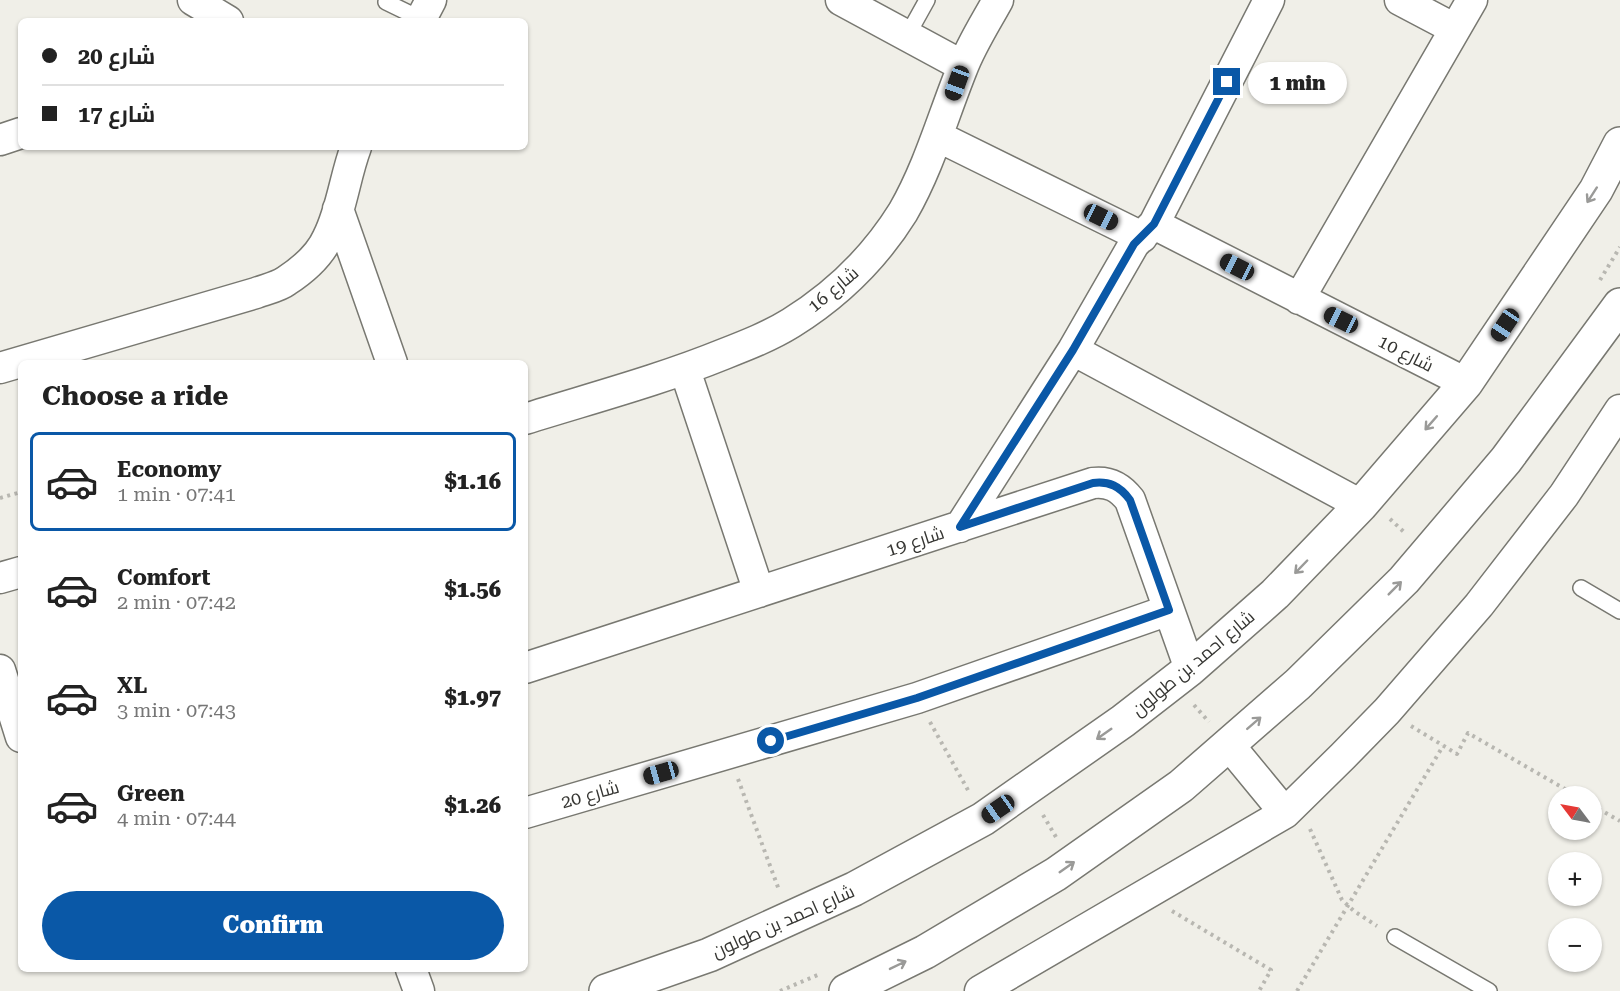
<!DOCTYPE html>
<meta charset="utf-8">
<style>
body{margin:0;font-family:"Roboto Serif",Cairo,serif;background:#f2f2f2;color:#222;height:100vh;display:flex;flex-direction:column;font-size:22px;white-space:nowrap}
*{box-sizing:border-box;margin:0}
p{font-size:20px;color:#767676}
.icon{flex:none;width:33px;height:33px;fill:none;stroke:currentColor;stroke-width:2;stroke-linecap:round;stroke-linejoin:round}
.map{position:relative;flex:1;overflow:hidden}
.sheet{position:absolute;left:18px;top:360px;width:510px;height:612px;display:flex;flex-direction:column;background:#fff;border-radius:9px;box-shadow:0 2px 4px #0004}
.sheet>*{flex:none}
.hud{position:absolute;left:18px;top:18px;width:510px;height:132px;border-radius:9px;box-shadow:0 2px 4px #0004;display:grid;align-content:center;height:132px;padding:0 24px;background:#fff}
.needle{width:39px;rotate:302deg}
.controls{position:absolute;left:1548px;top:786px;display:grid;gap:12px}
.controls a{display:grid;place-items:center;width:54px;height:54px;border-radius:50%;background:#fff;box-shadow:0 2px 4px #0004;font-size:30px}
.end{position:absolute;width:27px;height:27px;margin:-14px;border:8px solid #0a58a7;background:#fff;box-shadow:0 0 0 3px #fff}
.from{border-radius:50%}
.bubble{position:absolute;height:42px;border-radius:21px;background:#fff;box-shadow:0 2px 4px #0004;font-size:20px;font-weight:800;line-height:42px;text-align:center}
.car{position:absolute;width:18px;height:36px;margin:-18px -9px;border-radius:8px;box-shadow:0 0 4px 2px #0007;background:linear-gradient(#222 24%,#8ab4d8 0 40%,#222 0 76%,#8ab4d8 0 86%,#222 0)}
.hud b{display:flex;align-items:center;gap:21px;height:57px;font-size:22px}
.hud b+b{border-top:2px solid #e0e0e0}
.hud i{width:15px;height:15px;background:#222}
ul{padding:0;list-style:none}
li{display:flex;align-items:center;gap:18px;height:99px;margin:0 12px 9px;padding:0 12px;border:3px solid transparent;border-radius:9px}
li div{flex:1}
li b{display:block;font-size:22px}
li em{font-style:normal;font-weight:800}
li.selected{border-color:#0a58a7}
li>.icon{width:54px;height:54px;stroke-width:1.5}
h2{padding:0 24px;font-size:27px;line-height:72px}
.action{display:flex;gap:12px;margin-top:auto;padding:12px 24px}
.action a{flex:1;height:69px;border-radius:36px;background:#0a58a7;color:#fff;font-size:24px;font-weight:800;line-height:69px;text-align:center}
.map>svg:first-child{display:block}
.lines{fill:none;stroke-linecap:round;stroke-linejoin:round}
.service-casing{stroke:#787871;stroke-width:18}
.minor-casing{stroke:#787871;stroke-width:33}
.tertiary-casing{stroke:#787871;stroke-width:36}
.path{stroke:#b8b7b1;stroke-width:4;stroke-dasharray:3 4.5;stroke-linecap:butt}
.service{stroke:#fff;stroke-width:15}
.minor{stroke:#fff;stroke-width:30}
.tertiary{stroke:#fff;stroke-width:33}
.oneway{stroke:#9a9a98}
.route{stroke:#0a58a7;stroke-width:8}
.labels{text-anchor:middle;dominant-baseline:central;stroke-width:5;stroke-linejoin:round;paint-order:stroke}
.street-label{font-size:18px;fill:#353532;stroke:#fffffe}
</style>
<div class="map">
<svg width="1620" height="991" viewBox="0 0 1620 991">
<rect width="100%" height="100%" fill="#f0efe8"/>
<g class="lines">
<defs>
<path id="service" d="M386 2 421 19
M907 36 927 0
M1581 588 1620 611
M1395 937 1489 991"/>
<path id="minor" d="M193 0 228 21
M841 0 963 66
M1400 0 1455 29
M420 21 431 0
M937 136 1142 237
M0 140 21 133
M338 209 392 363
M1154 224 1466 383
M1299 299 1472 0
M1073 350 1361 505
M0 368 256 293C266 289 278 287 286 281 303 270 320 255 328 237 342 209 345 176 356 147
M685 370 759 592
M525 419C592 398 660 380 724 354 747 345 770 336 791 323 836 295 875 257 903 212 929 167 943 116 962 69 971 45 986 22 998 0
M960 527 1073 350 1134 244 1154 224 1269 0
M0 578 21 572
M525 668 1093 483C1109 481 1120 487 1130 500L1190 669
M0 670 21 737
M1229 745 1285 813
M525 813 917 698 1169 610
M411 969 419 991
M980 991 1285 813 1343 756 1387 711 1479 605 1564 495 1620 410"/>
<path id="tertiary" d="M606 991 709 955 854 889 983 819 1123 721 1190 669 1275 594 1361 505 1466 383 1596 190 1620 144
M846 991 925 952 1056 874 1181 786 1298 684 1404 580 1506 460 1620 305"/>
</defs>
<!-- service casing -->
<use href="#service" class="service-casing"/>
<!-- minor casing -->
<use href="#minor" class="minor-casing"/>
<!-- tertiary casing -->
<use href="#tertiary" class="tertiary-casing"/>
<!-- path -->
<path class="path" d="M1600 280 1620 247
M0 498 21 492
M1390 519 1404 532
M1194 705 1209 722
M930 722 969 792
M1411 726 1457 754 1468 733 1577 796
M738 779 779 890
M1592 805 1620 821
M1043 815 1056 837
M1310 829 1342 900 1354 911 1377 926
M1172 911 1271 970 1259 991
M780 991 820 974
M1297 991 1443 746"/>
<!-- service -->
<use href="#service" class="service"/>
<!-- minor -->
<use href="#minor" class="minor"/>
<!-- tertiary -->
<use href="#tertiary" class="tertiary"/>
</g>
<!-- one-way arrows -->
<defs><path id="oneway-shaft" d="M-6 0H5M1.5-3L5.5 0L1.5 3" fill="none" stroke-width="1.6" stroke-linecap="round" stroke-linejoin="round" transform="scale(1.5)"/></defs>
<g class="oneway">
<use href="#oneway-shaft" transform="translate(1592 195) rotate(123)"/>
<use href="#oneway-shaft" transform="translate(1431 423) rotate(131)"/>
<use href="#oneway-shaft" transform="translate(1301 567) rotate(134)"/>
<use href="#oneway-shaft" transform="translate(1395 588) rotate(-45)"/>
<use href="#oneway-shaft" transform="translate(1254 723) rotate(-41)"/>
<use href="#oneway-shaft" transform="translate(1104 734) rotate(145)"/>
<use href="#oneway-shaft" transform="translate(1067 867) rotate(-35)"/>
<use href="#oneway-shaft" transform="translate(898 965) rotate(-26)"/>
</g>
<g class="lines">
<!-- route -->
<path class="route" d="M771 741 917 698 1169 610 1130 500C1120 486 1109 481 1093 483L960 527 1073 350 1134 244 1154 224 1227 82"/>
</g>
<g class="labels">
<!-- street labels -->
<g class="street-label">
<text transform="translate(833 289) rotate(-40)">شارع 16</text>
<text transform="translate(1406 353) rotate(27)">شارع 10</text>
<text transform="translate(915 541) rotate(-18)">شارع 19</text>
<text transform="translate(1193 663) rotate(-40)">شارع احمد بن طولون</text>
<text transform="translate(590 794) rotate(-16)">شارع 20</text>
<text transform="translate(783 921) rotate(-24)">شارع احمد بن طولون</text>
</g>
</g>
</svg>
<div class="controls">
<a><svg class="needle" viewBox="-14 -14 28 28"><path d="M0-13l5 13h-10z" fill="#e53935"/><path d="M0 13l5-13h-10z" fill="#767676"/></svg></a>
<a>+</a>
<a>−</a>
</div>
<i class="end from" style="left:771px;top:741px"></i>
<i class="end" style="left:1227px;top:82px"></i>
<div class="bubble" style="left:1248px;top:62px;width:99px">1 min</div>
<i class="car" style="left:957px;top:83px;rotate:200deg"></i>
<i class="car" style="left:1101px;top:217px;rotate:116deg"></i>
<i class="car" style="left:1237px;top:267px;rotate:297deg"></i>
<i class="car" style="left:1341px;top:320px;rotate:296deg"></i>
<i class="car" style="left:1505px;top:325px;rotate:214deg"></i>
<i class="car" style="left:661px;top:773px;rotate:254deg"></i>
<i class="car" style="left:998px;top:809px;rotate:235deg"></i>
<div class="hud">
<b><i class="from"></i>شارع 20</b>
<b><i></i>شارع 17</b>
</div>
<section class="sheet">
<h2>Choose a ride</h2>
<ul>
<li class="selected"><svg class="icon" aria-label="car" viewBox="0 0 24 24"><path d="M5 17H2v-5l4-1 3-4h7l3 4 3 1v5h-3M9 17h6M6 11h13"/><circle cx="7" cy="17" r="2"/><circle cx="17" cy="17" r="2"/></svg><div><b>Economy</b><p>1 min · 07:41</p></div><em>$1.16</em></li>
<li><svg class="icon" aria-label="car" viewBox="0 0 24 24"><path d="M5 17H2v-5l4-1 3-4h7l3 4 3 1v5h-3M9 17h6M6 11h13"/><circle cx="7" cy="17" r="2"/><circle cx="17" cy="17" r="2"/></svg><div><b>Comfort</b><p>2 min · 07:42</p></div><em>$1.56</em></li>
<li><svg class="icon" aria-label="car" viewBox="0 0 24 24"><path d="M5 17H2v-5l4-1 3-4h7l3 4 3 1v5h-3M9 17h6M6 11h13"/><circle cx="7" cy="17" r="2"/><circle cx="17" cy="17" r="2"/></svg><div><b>XL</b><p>3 min · 07:43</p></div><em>$1.97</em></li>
<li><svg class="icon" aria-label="car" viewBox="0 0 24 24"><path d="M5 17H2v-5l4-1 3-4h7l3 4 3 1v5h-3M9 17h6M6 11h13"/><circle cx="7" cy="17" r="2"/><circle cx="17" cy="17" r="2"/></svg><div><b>Green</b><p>4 min · 07:44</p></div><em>$1.26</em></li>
</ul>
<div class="action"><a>Confirm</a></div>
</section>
</div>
